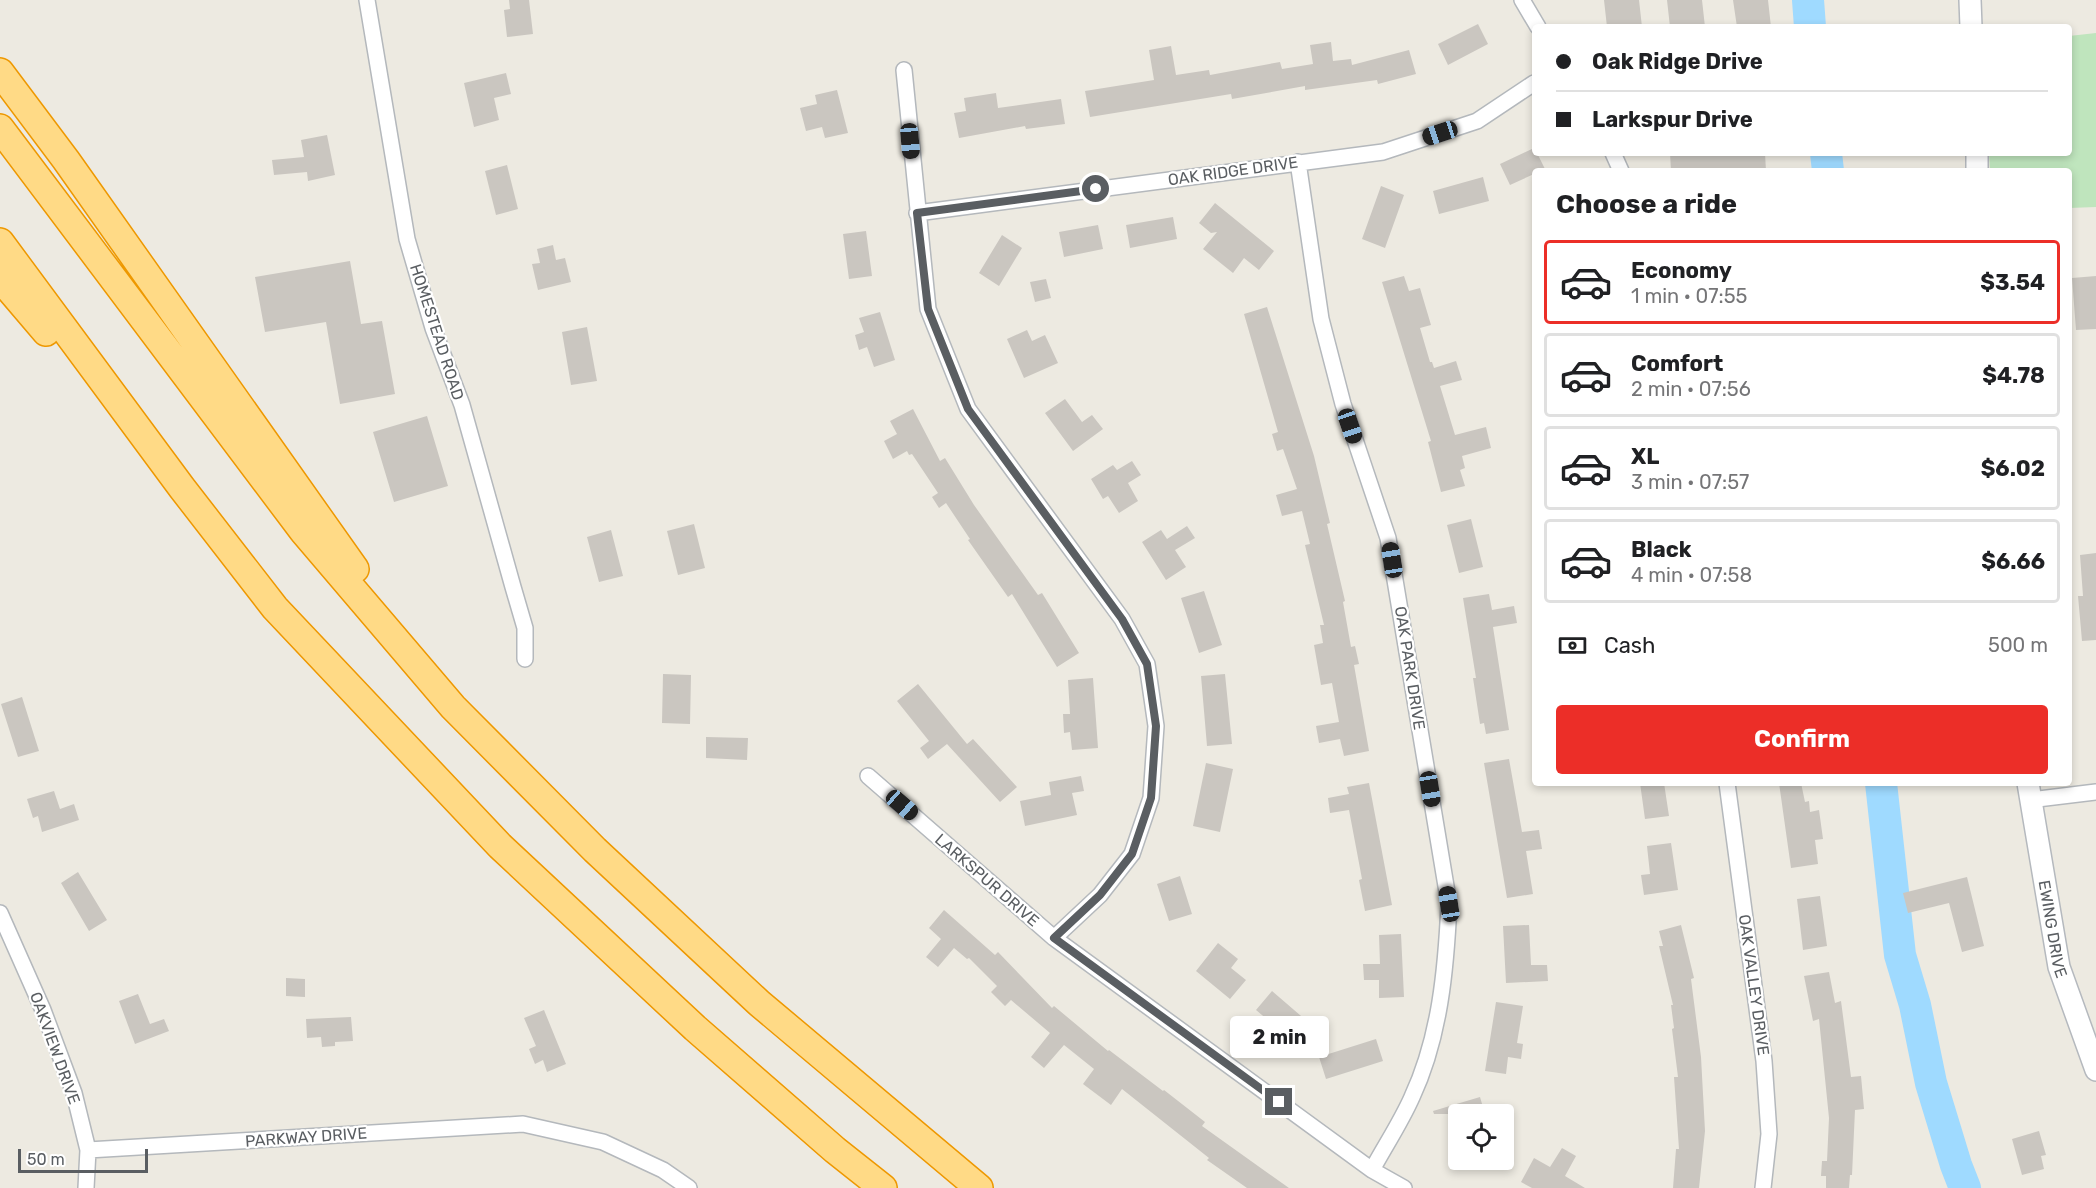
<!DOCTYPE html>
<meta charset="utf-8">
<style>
body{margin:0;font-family:Rubik,sans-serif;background:#f2f2f2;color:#202124;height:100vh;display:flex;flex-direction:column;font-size:22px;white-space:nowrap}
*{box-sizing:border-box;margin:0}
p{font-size:20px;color:#757577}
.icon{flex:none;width:33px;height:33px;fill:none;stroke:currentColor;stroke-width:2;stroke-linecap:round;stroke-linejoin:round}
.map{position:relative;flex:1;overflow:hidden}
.sheet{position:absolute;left:1532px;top:168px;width:540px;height:618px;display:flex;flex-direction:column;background:#fff;border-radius:6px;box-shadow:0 3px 9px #0003}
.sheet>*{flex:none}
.top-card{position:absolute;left:1532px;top:24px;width:540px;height:132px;border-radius:6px;box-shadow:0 3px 9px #0003;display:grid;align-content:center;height:132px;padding:0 24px;background:#fff}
.buttons{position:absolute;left:1448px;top:1104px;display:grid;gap:12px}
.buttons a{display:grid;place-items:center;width:66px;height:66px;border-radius:6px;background:#fff;box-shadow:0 3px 9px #0003;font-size:30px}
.scale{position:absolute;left:18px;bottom:15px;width:130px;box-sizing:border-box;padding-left:6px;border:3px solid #5a5e62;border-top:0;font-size:16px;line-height:21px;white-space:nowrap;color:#5a5e62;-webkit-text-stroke:4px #fff;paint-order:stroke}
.end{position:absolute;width:27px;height:27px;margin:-14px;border:8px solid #5a5e62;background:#fff;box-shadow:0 0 0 3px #fff}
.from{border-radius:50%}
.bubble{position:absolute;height:42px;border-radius:6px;background:#fff;box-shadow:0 3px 9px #0003;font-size:20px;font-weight:700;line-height:42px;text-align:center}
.car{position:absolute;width:18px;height:36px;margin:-18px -9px;border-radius:8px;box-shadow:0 0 4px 2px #0007;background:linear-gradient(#222 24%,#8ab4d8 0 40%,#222 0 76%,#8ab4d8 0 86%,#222 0)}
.top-card b{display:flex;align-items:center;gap:21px;height:57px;font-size:22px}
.top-card b+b{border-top:2px solid #e0e0e0}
.top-card i{width:15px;height:15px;background:#202124}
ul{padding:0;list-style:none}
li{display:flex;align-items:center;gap:18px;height:84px;margin:0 12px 9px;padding:0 12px;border:3px solid #e0e0e0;border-radius:6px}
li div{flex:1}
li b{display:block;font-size:22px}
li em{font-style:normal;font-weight:700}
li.selected{border-color:#ec2e28}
li>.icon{width:54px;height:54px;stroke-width:1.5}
h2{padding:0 24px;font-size:27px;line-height:72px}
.pay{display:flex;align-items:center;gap:15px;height:66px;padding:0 24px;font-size:22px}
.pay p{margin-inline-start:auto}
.button{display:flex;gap:12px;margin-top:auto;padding:12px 24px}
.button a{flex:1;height:69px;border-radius:6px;background:#ec2e28;color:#fff;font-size:24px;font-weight:700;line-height:69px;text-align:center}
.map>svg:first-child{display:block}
.green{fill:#bfe5bd}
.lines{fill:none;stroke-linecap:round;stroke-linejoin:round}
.river{stroke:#9fdaff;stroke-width:32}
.building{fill:#cac6c0}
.street-casing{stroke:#b4b8bc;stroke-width:18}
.secondary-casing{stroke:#b5b9be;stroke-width:24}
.highway-casing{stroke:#ee9800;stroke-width:30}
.street{stroke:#fff;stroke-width:15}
.secondary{stroke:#fff;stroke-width:21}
.highway{stroke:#ffda86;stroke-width:27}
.route{stroke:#5a5e62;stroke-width:8}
.labels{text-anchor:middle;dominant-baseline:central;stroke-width:4.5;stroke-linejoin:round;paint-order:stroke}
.street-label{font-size:16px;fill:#5a5e62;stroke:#fff}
</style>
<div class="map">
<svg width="2096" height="1188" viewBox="0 0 2096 1188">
<rect width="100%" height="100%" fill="#edeae1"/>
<!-- green -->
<path class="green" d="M2096 33V207L2069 208 2068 171H1990L1989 153H2068L2069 36Z"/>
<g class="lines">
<!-- river -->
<path class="river" d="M1808 0 1810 27
M1826 153 1828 171
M1881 783 1900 955 1915 1005 1931 1083 1956 1165 1965 1188"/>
</g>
<!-- building -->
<path class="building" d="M509 0H529L533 34 507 37 504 10 510 9Z
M1604 0H1639L1642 27H1607Z
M1667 0H1702L1705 27H1670Z
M1733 0H1768L1771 27H1737Z
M1478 24 1488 44 1448 65 1438 44Z
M1331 42 1333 61 1351 59 1352 65 1409 50 1416 74 1378 84 1377 80 1305 90V86L1232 99 1231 94 1090 117 1085 91 1154 80 1149 50 1171 46 1176 75 1209 70 1210 75 1280 62 1282 69 1313 64 1310 45Z
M506 73 511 94 494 98 499 120 474 127 464 83Z
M837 90 848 133 825 138 822 127 806 131 800 108 817 104 815 95Z
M996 93 998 108 1061 99 1065 124 1026 129 1025 126 959 138 954 113 966 111 964 98Z
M327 135 335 175 308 181 307 172 274 175 272 160 304 157 301 140Z
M1534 148V153H1537L1545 169 1534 171V174L1510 185 1500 164Z
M1670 153H1765L1766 171H1671Z
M507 165 518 209 496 215 485 171Z
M1483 177 1489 201 1439 214 1433 191Z
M1381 186 1404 195 1385 248 1362 239Z
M1215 203 1274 251 1259 270 1244 258 1233 273 1203 249 1217 232 1211 233 1199 223Z
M1173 217 1177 239 1130 248 1126 225Z
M1098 225 1103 249 1064 257 1059 232Z
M866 231 872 276 849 279 843 234Z
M1002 235 1022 248 999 286 979 273Z
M553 245 556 260 565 258 571 282 538 290 532 264 540 263 537 249Z
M350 261 361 324 382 321 395 394 340 404 326 322 265 332 255 277Z
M1404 276 1409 291 1420 288 1431 325 1420 328 1430 362H1432L1434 368 1456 361 1462 380 1440 386 1455 435 1486 427 1491 448 1462 456 1465 468 1460 470 1465 486 1441 492 1428 442 1431 441 1382 282Z
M2096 276V329L2076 330 2072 278Z
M1046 279 1051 298 1035 302 1030 282Z
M1267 307 1314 456 1330 523 1327 524 1345 601 1343 602 1351 647 1355 646 1359 664 1354 665 1369 751 1344 756 1340 739 1319 743 1316 726 1339 722 1332 683 1321 685 1314 645 1323 643 1320 625H1324L1305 545 1310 544 1302 511 1282 516 1276 495 1297 489 1283 449 1277 451 1272 434 1278 432 1244 314Z
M880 312 895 360 874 367 867 347 859 350 855 335 864 332 859 318Z
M587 327 597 381 571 385 562 332Z
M1027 330 1032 341 1045 335 1058 363 1024 378 1007 339Z
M1065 399 1082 422 1092 415 1103 429 1073 451 1045 413Z
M913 409 940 461 945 458 974 505 1038 595 1042 593 1079 653 1057 667 1012 594 1008 597 968 540 970 539 946 503 939 508 932 497 938 493 912 454 909 455 907 451 893 459 884 441 897 434 890 421Z
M427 416 448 486 394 502 373 432Z
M1132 461 1141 475 1128 483 1138 501 1119 513 1108 496 1103 499 1091 479 1113 465 1117 470Z
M1471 519 1483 567 1459 573 1447 525Z
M694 524 705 568 678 575 667 531Z
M1187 526 1195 538 1175 550 1186 567 1166 580 1142 542 1161 530 1167 539Z
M611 530 623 576 599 582 587 537Z
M2096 553V640L2082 641 2078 596H2083L2080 555Z
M1204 591 1222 645 1199 653 1181 598Z
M1489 594 1492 610 1514 606 1517 623 1493 627 1509 730 1486 734 1484 723 1480 724 1473 678H1476L1463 598Z
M663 674 691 675 690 724 662 723Z
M1225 674 1232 744 1207 746 1201 676Z
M1093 678 1098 748 1072 750 1070 732 1064 733 1063 714H1070L1068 680Z
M918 684 967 744 973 739 1017 787 1000 802 947 744 928 759 920 748 929 741 897 701Z
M22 697 39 751 18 757 1 704Z
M706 737 748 738 747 760 706 758Z
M1509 759 1522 832 1539 830 1542 849 1526 851 1533 894 1507 898 1484 763Z
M1206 763 1233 769 1220 832 1193 826Z
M1081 776 1084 791 1072 793 1077 815 1025 826 1020 801 1051 795 1049 782Z
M1369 783 1392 905 1365 911 1359 880 1362 879 1349 810 1330 813 1328 798 1349 794 1347 787Z
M1640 783H1664L1669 816 1645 819Z
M1779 783H1801L1805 802 1809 801 1810 812 1819 810 1823 839 1815 840 1818 864 1791 868Z
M54 791 60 809 74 804 79 820 42 832 38 816 33 818 27 799Z
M1671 843 1678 890 1644 895 1641 875 1650 874 1647 846Z
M78 872 107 920 89 931 61 883Z
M1180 876 1192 914 1169 921 1157 884Z
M1967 877 1984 946 1962 952 1949 903 1908 913 1903 893Z
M1820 896 1827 946 1803 950 1797 899Z
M944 910 995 955 998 952 1052 1008 1054 1006 1108 1051 1109 1050 1163 1091 1164 1090 1205 1122 1202 1126 1289 1188H1247L1207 1160 1209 1158 1122 1089 1111 1105 1083 1084 1094 1069 1064 1045 1044 1068 1031 1057 1050 1033 1011 1000 1005 1006 991 992 997 986 969 958 967 959 954 948 938 967 926 957 941 939 929 928Z
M1529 925 1531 965H1547L1548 981 1506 983 1503 926Z
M1681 925 1694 978 1691 979 1701 1057 1705 1131 1699 1188H1673L1676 1149H1679L1674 1077H1678L1672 1029 1674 1028 1671 1005H1673L1659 946H1663L1659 931Z
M1401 934 1404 997 1379 998V980H1364L1363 964H1380L1379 935Z
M1218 943 1238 959 1231 968 1246 980 1230 999 1196 971Z
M1829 972 1835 1003 1841 1001 1851 1077 1861 1076 1864 1109 1855 1110 1852 1175H1850L1849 1188H1826V1176H1821L1822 1161H1827L1829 1118 1819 1019 1813 1021 1804 976Z
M286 978 305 979V997L286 996Z
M1272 991 1315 1028 1299 1046 1256 1010Z
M138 994 150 1024 164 1019 169 1031 135 1044 119 1001Z
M1496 1002 1523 1006 1517 1043 1523 1044 1521 1059 1508 1057 1506 1074 1485 1071Z
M544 1010 566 1064 547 1072 543 1060 535 1064 529 1049 536 1046 524 1018Z
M351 1017 353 1041 335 1042V1046L322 1047 321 1037 307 1038 306 1019Z
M1376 1039 1383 1061 1326 1079 1319 1057Z
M1480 1097 1485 1114H1434L1433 1111Z
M2039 1131 2046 1155 2041 1156 2044 1169 2022 1175 2012 1139Z
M1562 1148 1576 1156 1565 1176 1585 1188H1532L1521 1182 1534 1158 1550 1167Z"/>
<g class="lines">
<defs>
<path id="street" d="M367 0 407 239 433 328 462 405 513 587 525 628V659
M1522 0 1538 27
M904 70 928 309 968 409 1122 619 1147 664 1156 726 1151 798 1132 854 1100 895 1054 938
M1613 153 1621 171
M1298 162 1321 319 1343 404 1388 538 1449 904C1446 969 1440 1037 1412 1097 1401 1122 1385 1146 1372 1170
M917 213 1383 152 1477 121 1534 83
M868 776 1054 938 1372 1170 1404 1188
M1727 783 1764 1061 1769 1134 1763 1188
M2030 800 2096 792
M0 913 43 1010 74 1093 88 1150 86 1188
M88 1150 523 1124 603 1142 663 1170 689 1188"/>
<g id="secondary">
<path d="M1970 0 1971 27"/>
<path d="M1977 153V171"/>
<path id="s1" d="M2028 783 2059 967 2096 1070"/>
</g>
<path id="highway" d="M0 72 66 160 355 569
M0 128 303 531 453 707 595 850 759 1003 979 1188
M0 242 182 488 275 608 500 846 695 1028 835 1150 883 1188
M0 278 46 332"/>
</defs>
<!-- street casing -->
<use href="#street" class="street-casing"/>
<!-- secondary casing -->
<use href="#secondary" class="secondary-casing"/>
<!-- highway casing -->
<use href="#highway" class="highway-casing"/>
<!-- street -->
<use href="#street" class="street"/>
<!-- secondary -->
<use href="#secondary" class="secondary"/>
<!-- highway -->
<use href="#highway" class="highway"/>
</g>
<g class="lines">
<!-- route -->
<path class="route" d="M1096 189 917 213 928 309 968 409 1122 619 1147 664 1156 726 1151 798 1132 854 1100 895 1054 938 1279 1102"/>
</g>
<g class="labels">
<!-- street labels -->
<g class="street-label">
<text transform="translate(1233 171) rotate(-8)">OAK RIDGE DRIVE</text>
<text transform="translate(437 332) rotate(72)">HOMESTEAD ROAD</text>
<text transform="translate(1410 668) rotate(81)">OAK PARK DRIVE</text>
<text transform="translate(987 880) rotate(41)">LARKSPUR DRIVE</text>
<text stroke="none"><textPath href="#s1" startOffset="148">EWING DRIVE</textPath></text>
<text transform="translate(1754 985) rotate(82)">OAK VALLEY DRIVE</text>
<text transform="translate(55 1048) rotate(70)">OAKVIEW DRIVE</text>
<text transform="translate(306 1137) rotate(-4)">PARKWAY DRIVE</text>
</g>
</g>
</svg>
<div class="buttons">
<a><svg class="icon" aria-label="locate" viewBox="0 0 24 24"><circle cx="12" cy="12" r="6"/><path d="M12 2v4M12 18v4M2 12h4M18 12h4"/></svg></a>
</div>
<div class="scale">50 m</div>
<i class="end from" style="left:1096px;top:189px"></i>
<i class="end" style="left:1279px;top:1102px"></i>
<div class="bubble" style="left:1230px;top:1016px;width:99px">2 min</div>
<i class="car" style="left:1440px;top:133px;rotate:252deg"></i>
<i class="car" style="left:910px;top:141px;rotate:175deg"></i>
<i class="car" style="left:1350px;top:426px;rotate:161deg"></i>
<i class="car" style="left:1392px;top:560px;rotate:351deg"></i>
<i class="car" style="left:1430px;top:789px;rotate:171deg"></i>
<i class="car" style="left:902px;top:805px;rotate:131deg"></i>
<i class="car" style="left:1449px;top:904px;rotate:351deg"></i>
<div class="top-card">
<b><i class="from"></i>Oak Ridge Drive</b>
<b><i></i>Larkspur Drive</b>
</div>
<section class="sheet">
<h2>Choose a ride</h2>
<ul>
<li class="selected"><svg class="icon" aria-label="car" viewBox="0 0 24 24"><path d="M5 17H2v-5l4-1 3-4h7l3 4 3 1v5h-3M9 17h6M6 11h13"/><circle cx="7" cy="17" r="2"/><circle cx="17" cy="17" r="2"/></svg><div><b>Economy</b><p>1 min · 07:55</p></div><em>$3.54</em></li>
<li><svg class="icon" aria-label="car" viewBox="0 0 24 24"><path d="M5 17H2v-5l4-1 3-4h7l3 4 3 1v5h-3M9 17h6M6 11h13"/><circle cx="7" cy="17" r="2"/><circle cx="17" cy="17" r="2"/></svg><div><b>Comfort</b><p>2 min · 07:56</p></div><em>$4.78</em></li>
<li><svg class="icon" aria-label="car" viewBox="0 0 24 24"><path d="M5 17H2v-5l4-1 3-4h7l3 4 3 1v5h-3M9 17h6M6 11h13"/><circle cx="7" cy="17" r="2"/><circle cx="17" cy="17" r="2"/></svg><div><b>XL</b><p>3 min · 07:57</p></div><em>$6.02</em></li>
<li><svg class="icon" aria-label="car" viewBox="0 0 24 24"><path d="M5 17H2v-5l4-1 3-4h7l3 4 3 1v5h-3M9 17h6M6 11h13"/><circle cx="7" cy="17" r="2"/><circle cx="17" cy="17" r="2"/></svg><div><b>Black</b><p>4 min · 07:58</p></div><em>$6.66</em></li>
</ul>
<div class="pay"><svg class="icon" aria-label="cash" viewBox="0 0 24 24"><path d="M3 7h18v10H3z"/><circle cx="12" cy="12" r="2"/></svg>Cash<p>500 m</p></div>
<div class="button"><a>Confirm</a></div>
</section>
</div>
